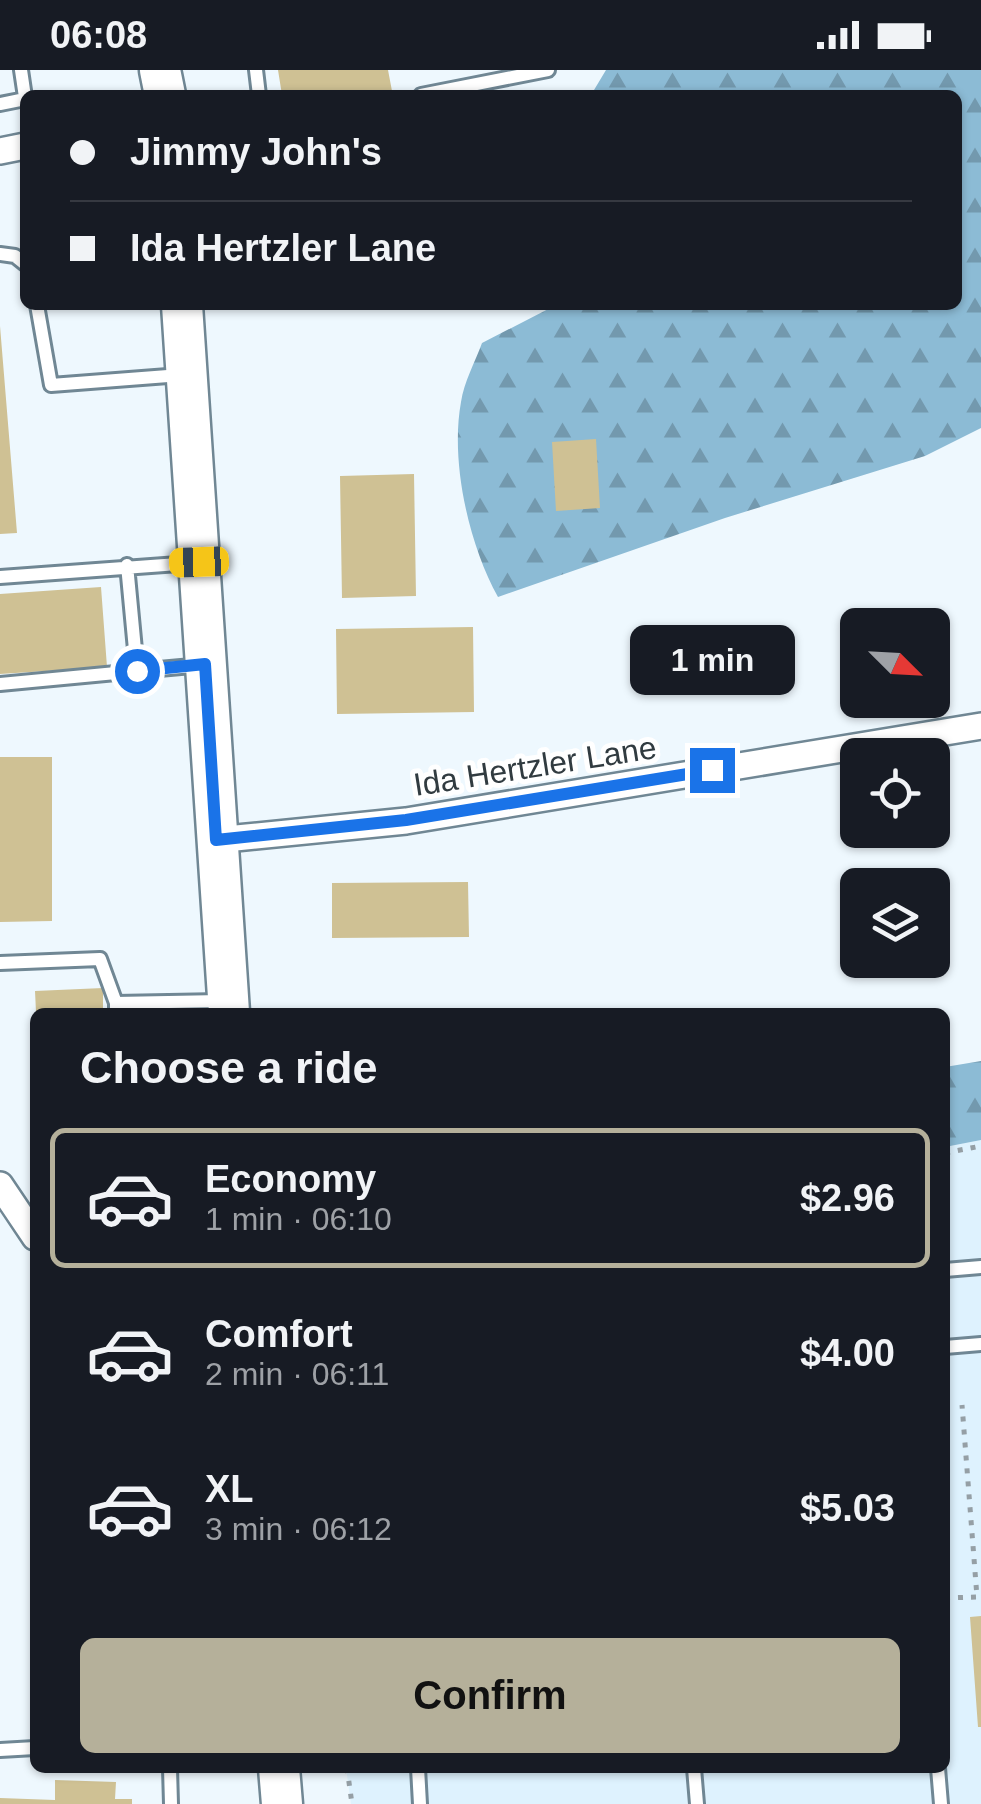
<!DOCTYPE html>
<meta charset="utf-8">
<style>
body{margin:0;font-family:Arial,sans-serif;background:#242831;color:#f1f3f6;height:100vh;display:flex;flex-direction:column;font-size:38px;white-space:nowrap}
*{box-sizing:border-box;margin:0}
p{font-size:32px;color:#9ea1a6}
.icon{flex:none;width:55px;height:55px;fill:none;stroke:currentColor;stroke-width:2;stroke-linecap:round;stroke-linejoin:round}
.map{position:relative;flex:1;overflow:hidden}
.drawer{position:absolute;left:30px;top:938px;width:920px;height:765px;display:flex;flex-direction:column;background:#171b24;border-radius:15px;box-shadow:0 2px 8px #0004}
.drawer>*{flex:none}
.guide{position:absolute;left:20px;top:20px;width:942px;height:220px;border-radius:15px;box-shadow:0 2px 8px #0004;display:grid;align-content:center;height:220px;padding:0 50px;background:#171b24}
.needle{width:65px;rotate:114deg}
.fabs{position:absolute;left:840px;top:538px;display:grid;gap:20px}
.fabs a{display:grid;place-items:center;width:110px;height:110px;border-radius:15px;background:#171b24;box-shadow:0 2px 8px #0004;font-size:50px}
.end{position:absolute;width:45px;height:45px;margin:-22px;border:12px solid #1a73e8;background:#fff;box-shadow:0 0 0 5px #fff}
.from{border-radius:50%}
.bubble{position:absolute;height:70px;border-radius:15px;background:#171b24;box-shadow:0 2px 8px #0004;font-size:32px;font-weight:700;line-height:70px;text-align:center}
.car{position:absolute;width:30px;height:60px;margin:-30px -15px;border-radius:12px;box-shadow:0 0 8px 2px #0007;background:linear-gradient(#f5c518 24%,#345 0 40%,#f5c518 0 76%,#345 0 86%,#f5c518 0)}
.guide b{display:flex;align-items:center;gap:35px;height:95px;font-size:38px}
.guide b+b{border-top:2px solid #363941}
.guide i{width:25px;height:25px;background:#f1f3f6}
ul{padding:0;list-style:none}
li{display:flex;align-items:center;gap:30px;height:140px;margin:0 20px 15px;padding:0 30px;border:5px solid transparent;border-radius:15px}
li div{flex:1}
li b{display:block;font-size:38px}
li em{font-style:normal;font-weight:700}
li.current{border-color:#b5b09a}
li>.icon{width:90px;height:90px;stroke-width:1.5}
h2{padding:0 50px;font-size:45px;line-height:120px}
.primary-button{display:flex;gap:20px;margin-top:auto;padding:20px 50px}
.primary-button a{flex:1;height:115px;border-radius:15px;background:#b5b09a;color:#111;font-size:40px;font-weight:700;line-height:115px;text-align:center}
.status{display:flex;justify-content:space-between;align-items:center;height:70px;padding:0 50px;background:#171b24;direction:ltr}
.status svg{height:28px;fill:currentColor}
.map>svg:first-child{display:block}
.built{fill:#def2fe}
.forest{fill:url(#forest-firs)}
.building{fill:#cfc194}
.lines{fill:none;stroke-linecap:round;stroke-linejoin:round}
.service-casing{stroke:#708794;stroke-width:18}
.minor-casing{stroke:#708794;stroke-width:30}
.primary-casing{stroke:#708794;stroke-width:45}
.path{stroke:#959fa5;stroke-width:5;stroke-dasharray:5 8;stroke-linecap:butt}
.service{stroke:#fff;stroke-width:12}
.minor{stroke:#fff;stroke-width:25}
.primary{stroke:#fff;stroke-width:40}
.route{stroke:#1a73e8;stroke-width:12}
.labels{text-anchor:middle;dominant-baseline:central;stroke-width:10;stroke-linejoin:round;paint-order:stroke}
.street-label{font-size:32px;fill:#313b40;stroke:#fff}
</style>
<div class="status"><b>06:08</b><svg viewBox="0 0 49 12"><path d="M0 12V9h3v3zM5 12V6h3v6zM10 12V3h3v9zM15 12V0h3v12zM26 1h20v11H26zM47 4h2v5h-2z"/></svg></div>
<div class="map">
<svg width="981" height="1734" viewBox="0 0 981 1734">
<defs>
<pattern id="forest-firs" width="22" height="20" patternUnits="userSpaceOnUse" patternTransform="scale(2.5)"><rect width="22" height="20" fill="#8cbbd5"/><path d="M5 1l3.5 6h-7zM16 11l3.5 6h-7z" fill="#7399ae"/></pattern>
</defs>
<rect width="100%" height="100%" fill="#eef8fe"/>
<!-- built -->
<path class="built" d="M981 1070V1734H351L346 1698H945V1077Z"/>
<!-- forest -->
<path class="forest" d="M606 0H981V358L925 386 725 448 498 527C469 475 450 392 461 332 464 312 475 292 482 273L556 235H958V25H591Z
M981 991V1070L945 1077V997Z"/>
<!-- building -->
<path class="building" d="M278 0H388L392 21 282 25Z
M0 256 17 463 0 464Z
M596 369 600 438 556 441 552 372Z
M414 404 416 526 342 528 340 406Z
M101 517 107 597 0 604V524Z
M473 557 474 642 337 644 336 559Z
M0 687H52V851L0 852Z
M468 812 469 867 332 868V813Z
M103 918V942H36L35 921Z
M981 1546V1657H978L970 1547Z
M55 1710 116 1712 115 1729H132V1734H0V1728L55 1730Z"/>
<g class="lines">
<defs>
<path id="service" d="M21 0 25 27
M256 0 259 25
M421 25 548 0
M0 34 25 29
M0 184 15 186 25 194
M37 235 51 315 181 305
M0 507 192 493
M137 601 203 595
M0 614 137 601 127 495
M0 893 100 889 116 933
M116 942V933L221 931
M945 1200 981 1197
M945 1277 981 1274
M0 1680 35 1678
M170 1698 171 1734
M418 1698 420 1734
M694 1698 697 1734
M938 1698 941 1734"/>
<path id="minor" d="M0 81 25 76
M216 770 406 751 981 656
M0 1115 35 1167"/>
<path id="primary" d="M160 0 165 25
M182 235 229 942
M279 1698 282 1734"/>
</defs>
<!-- service casing -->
<use href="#service" class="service-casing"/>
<!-- minor casing -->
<use href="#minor" class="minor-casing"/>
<!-- primary casing -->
<use href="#primary" class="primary-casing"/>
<!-- path -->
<path class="path" d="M945 1083 981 1076
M945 1528 977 1527 962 1335
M347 1698 352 1734"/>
<!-- service -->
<use href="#service" class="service"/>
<!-- minor -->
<use href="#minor" class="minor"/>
<!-- primary -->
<use href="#primary" class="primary"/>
</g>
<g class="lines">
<!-- route -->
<path class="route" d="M137 601 205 594 216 770 406 750 712 700"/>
</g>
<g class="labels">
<!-- street labels -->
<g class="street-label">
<text transform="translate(535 696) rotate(-9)">Ida Hertzler Lane</text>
</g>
</g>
</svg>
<div class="fabs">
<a><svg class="needle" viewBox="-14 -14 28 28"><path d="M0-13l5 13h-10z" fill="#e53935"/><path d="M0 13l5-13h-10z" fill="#9ea1a6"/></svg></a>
<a><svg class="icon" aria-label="locate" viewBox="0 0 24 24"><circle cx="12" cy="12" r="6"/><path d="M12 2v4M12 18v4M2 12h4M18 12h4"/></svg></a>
<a><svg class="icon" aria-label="layers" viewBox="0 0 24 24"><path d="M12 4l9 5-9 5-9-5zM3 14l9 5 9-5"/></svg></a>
</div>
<i class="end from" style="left:137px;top:601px"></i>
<i class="end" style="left:712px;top:700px"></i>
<div class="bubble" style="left:630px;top:555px;width:165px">1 min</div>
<i class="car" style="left:199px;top:492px;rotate:268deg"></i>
<div class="guide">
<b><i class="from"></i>Jimmy John's</b>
<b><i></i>Ida Hertzler Lane</b>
</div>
<section class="drawer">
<h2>Choose a ride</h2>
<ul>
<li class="current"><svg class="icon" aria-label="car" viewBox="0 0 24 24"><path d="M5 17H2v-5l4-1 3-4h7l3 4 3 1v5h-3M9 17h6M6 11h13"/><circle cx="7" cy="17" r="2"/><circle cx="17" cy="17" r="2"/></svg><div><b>Economy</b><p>1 min · 06:10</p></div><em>$2.96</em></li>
<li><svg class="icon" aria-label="car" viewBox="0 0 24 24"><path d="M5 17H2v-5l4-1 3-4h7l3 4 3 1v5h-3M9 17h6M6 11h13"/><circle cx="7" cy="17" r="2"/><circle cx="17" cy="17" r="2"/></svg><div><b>Comfort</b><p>2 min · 06:11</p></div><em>$4.00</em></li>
<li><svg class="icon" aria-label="car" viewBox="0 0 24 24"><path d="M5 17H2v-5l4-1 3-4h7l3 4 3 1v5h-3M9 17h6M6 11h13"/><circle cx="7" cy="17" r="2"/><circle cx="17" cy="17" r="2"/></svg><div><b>XL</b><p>3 min · 06:12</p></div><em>$5.03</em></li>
</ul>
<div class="primary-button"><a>Confirm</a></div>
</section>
</div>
